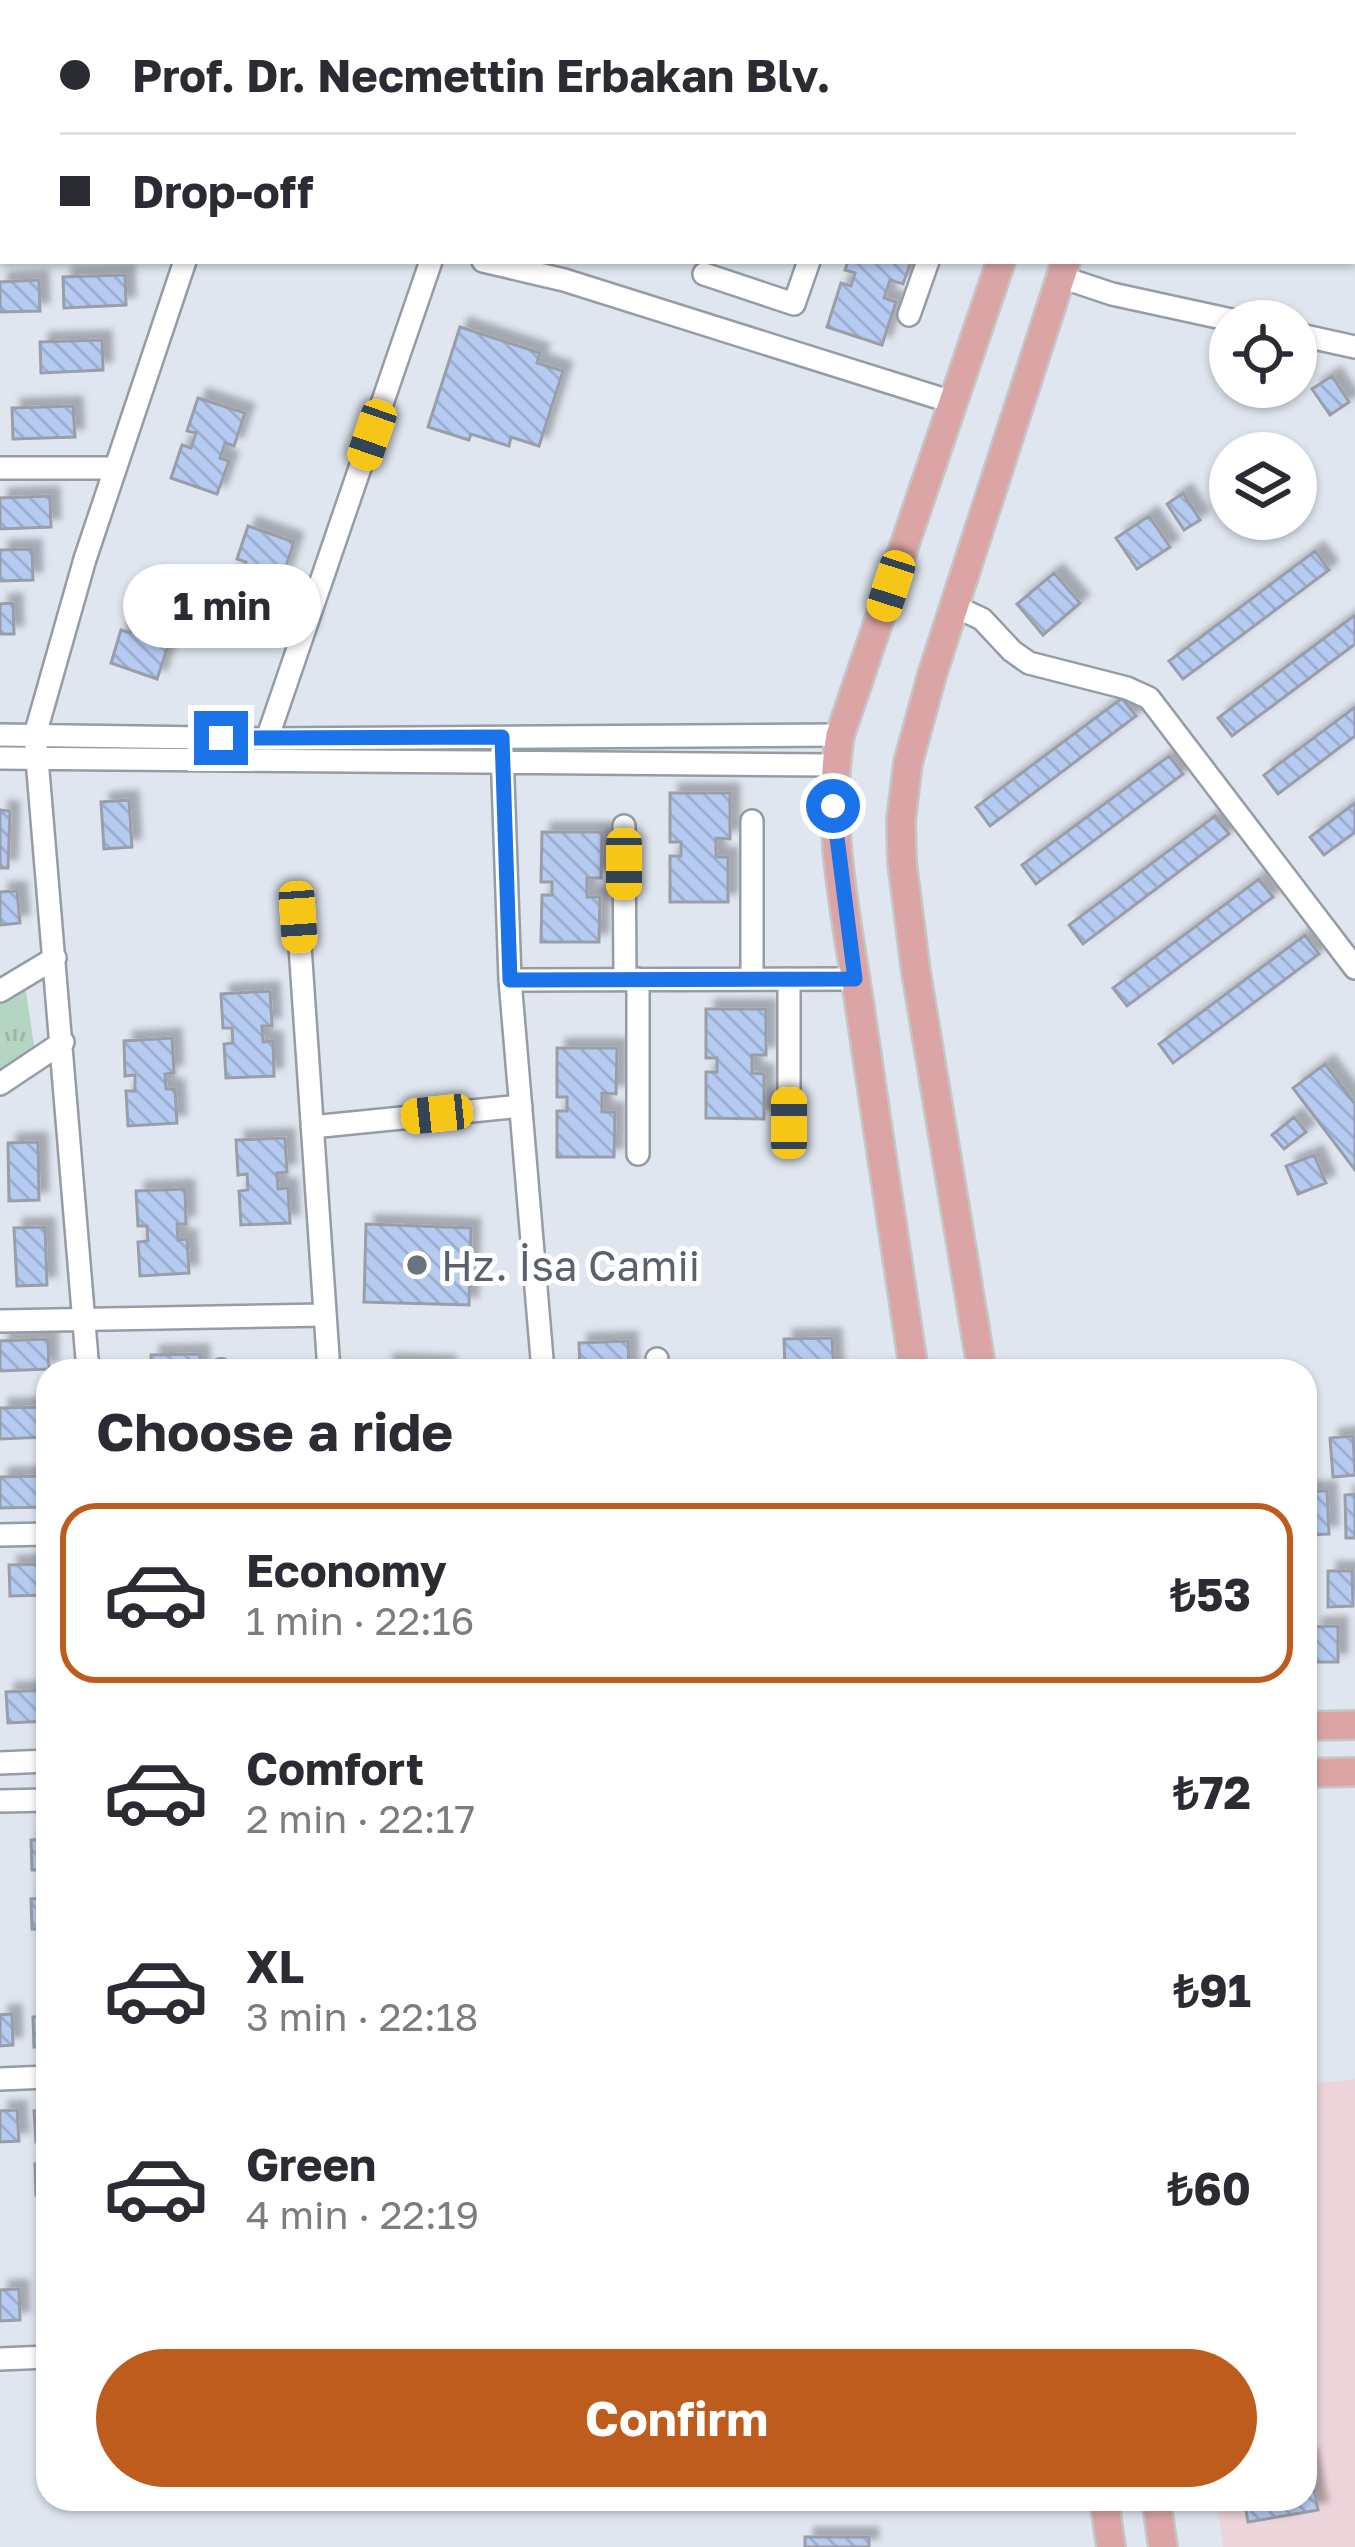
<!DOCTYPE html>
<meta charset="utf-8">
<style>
body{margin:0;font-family:"Golos Text",sans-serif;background:#f2f2f3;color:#2b2b33;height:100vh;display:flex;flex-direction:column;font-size:45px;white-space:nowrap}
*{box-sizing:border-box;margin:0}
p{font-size:39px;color:#7c7c81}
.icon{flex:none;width:66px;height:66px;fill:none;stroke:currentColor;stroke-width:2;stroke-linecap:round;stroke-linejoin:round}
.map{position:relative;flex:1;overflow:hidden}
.side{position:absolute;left:36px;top:1359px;width:1281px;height:1152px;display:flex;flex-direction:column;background:#fff;border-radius:36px;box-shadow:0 3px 9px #0004}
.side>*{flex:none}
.banner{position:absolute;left:0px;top:0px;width:1356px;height:264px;box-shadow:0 3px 9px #0004;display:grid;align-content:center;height:264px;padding:0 60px;background:#fff}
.buttons{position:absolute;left:1209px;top:300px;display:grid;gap:24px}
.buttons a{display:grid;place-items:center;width:108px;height:108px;border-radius:50%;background:#fff;box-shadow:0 3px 9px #0004;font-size:60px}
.end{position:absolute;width:54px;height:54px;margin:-27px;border:15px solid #1a73e8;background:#fff;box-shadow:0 0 0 6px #fff}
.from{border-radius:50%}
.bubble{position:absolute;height:84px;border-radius:42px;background:#fff;box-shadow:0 3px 9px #0004;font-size:39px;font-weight:700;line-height:84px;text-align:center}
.car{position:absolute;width:36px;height:72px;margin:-36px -18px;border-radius:15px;box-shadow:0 0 9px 3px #0007;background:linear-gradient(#f5c518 24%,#345 0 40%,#f5c518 0 76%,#345 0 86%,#f5c518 0)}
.banner b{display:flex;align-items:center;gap:42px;height:114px;font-size:45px}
.banner b+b{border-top:3px solid #e1e1e2}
.banner i{width:30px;height:30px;background:#2b2b33}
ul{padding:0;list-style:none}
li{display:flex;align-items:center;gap:36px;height:180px;margin:0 24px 18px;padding:0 36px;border:6px solid transparent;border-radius:36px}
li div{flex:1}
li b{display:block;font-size:45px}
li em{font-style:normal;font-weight:700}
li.selected{border-color:#be5c1e}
li>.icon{width:108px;height:108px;stroke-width:1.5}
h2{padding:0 60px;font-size:54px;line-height:144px}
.cta{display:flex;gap:24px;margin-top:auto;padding:24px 60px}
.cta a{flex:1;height:138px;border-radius:72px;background:#be5c1e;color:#fff;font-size:48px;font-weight:700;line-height:138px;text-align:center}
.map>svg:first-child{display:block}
.education{fill:#edd4db}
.park{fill:url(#park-tufts)}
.building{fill:url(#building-back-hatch);stroke:#999ea8;stroke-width:3;filter:url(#shadow)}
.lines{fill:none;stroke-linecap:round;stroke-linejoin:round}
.minor-casing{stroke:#969ca6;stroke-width:26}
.major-casing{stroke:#c5c6c7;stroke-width:32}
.minor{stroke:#fff;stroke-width:21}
.major{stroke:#dca5a5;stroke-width:27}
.route{stroke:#1a73e8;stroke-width:15}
.worship-dot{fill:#6b7280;stroke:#fff;stroke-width:4.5}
.labels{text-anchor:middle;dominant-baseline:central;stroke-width:10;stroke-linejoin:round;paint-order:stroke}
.worship-label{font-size:42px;fill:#5b616d;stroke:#fff;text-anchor:start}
</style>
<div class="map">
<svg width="1355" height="2547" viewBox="0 0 1355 2547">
<defs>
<pattern id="park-tufts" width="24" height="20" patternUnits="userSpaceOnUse" patternTransform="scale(3)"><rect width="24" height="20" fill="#b3d5c1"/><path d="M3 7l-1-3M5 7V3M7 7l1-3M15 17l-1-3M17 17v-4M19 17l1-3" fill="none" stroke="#9ab7a6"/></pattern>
<pattern id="building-back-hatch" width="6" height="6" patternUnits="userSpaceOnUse" patternTransform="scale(3)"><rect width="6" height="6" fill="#b6cbf2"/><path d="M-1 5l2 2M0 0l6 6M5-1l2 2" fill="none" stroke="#9caecf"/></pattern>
<filter id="shadow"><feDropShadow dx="9" dy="-9" stdDeviation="3" flood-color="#0004"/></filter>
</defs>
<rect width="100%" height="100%" fill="#e0e6f0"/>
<!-- education -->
<path class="education" d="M1355 2079V2547H1223L1216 2499H1305V2085Z"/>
<!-- park -->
<path class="park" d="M25 985 35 1052 0 1075V1001Z"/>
<!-- building -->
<path class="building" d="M848 261H911L903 284 890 280 884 298 896 302 882 345 827 327 841 283 851 286 855 273 845 270Z
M125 275 126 305 64 308 63 277Z
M39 280 40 311 0 312V282Z
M460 327 540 353 537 363 563 371 539 446 511 437 509 446 471 434 469 440 428 427Z
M102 340 103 370 41 373 40 342Z
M1332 376 1349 402 1330 415 1312 389Z
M198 398 245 413 234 446 225 443 220 458 229 461 217 494 171 478 182 445 191 448 196 433 187 431Z
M73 406 75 437 13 439 12 408Z
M1183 493 1200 520 1184 530 1167 504Z
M50 496 51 527 0 529V498Z
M1149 516 1170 547 1137 569 1116 538Z
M248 526 294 542 283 575 274 572 270 586 279 590 267 622 221 607 232 574 241 577 246 562 237 559Z
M32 549 33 580 0 581V550Z
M1315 551 1329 570 1183 679 1169 661Z
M1054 573 1080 603 1043 635 1017 604Z
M138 582 184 598 173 631 164 628 159 643 168 646 157 679 111 663 121 630 130 633 135 618 126 615Z
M13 603 14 634H0V604Z
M1355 615V644L1232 736 1218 718Z
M1122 698 1136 716 990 826 976 807Z
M1355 707V736L1278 794 1264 775Z
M1169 756 1183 774 1036 884 1022 865Z
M670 793H730V839L716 838V857H728V902H670V856H681V842H670Z
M129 800 132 847 104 849 101 802Z
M1355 803V832L1324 855 1310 837Z
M0 810 10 811 8 868H0Z
M1215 816 1229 834 1083 944 1069 925Z
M542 832H602L601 878H587V897H600L599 942H541L542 895H552V882H541Z
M1259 879 1273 897 1127 1006 1113 988Z
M17 891 20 923 0 925V892Z
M1305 935 1319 954 1173 1063 1159 1044Z
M270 991 272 1026H262L263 1042 273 1041 274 1076 226 1078 224 1044 233 1043 232 1028H223L221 994Z
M706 1009H766V1055H752V1073L764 1074V1119L706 1118V1072H717V1058H706Z
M172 1038 174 1073 165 1074 166 1089H175L177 1123 128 1126 126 1091H135V1075L125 1076 124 1041Z
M557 1048H617L616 1094 602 1093V1112H615L614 1157H557V1111H567V1097H557Z
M1325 1064 1355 1104V1170L1293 1088Z
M1294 1117 1306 1132 1284 1149 1272 1135Z
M285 1138 287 1172 277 1173 278 1189 288 1188 290 1223 241 1225 239 1191 248 1190 247 1174 238 1175 236 1140Z
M38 1142 39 1200 9 1201 8 1143Z
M1314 1155 1326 1183 1298 1194 1286 1166Z
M185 1189 186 1224H177L178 1240 187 1239 189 1273 140 1276 138 1242 148 1241 147 1226H138L136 1191Z
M366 1224 471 1228 469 1305 364 1302Z
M45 1227 47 1285 17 1286 14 1228Z
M832 1338 834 1371H785L784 1339Z
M48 1339 49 1369 0 1371V1341Z
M628 1341 629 1371H580L579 1343Z
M200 1354V1371H151V1355Z
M385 1363 446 1365V1371H385Z
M48 1407V1437L0 1439V1408Z
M1353 1436 1355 1475 1333 1477 1330 1438Z
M48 1476V1507L0 1508V1477Z
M1305 1491H1327L1329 1534 1305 1535Z
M1355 1494V1538H1346L1345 1495Z
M48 1564V1595L10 1596 9 1565Z
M1328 1571H1352L1353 1606 1328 1607Z
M1338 1626V1662H1314V1627Z
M48 1690V1721L8 1723 6 1692Z
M48 1839V1870H32L31 1840Z
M48 1898V1929H32L31 1899Z
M12 2014 13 2045 0 2046V2015Z
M48 2016V2047H34L33 2017Z
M17 2110 19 2141 0 2142V2111Z
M48 2110V2141L36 2142 34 2111Z
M48 2163V2194L36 2195 35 2164Z
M19 2289 20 2320 0 2321V2290Z
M1308 2458 1318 2510 1248 2522 1244 2499H1305V2459Z
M805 2537H869V2547H805Z"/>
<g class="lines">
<defs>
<path id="minor" d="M297 0 311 3
M268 3 269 0
M650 3 651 0
M772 3 773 0
M0 37H3
M0 248H3
M483 261 564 280 952 402
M704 274 794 304 809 261
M1061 277 1112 294 1236 321
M909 315 928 261
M1296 334 1355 347
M0 468H114
M954 606 982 619 1012 651 1029 663 1127 688 1149 698 1355 968
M0 735 267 739 840 735
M267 739 431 261
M502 750 510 980 543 1371
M0 758 835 765
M752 821V979
M624 826 625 979
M298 917 329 1371
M789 979V1123
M510 980 855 979
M0 991 55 958
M0 1084 63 1042
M312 1127 521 1106
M638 1154V979
M0 1321 325 1315
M657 1359V1371
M221 1370V1371
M88 1371 35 735 85 559 185 261
M0 1535 48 1534
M0 1763 48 1761
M0 1801 48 1800
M0 2079 48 2077
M0 2359 48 2357"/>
<path id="major" d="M1085 3 1086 0
M1151 3V0
M914 1371C895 1250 878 1129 860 1008 847 920 825 824 840 735L1001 261
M982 1371 916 972 902 862 901 820 908 763 932 675 1066 261
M1305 1726 1355 1725
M1305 1773 1355 1772
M1104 2499 1111 2547
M1156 2499 1163 2547"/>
</defs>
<!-- minor casing -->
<use href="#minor" class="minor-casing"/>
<!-- major casing -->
<use href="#major" class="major-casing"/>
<!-- minor -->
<use href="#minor" class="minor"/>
<!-- major -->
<use href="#major" class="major"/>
</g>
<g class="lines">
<!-- route -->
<path class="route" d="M221 738 502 737 510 980 855 979 833 806"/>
</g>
<!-- markers -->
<circle class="worship-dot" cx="417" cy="1265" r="12"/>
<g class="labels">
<!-- worship labels -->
<g class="worship-label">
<text x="441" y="1265">Hz. İsa Camii</text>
</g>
</g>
</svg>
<div class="buttons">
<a><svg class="icon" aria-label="locate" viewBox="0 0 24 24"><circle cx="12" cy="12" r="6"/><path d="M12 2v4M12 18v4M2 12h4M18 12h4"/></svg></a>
<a><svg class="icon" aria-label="layers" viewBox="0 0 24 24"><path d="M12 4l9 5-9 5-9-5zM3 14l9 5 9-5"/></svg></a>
</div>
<i class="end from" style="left:833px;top:806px"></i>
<i class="end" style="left:221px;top:738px"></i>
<div class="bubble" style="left:123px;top:564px;width:198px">1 min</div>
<i class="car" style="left:372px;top:435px;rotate:199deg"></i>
<i class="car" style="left:891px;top:586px;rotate:198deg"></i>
<i class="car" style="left:624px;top:864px;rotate:180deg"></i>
<i class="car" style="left:298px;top:917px;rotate:176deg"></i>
<i class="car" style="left:437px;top:1114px;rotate:264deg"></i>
<i class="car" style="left:789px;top:1123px;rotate:0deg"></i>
<div class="banner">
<b><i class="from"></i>Prof. Dr. Necmettin Erbakan Blv.</b>
<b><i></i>Drop-off</b>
</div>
<section class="side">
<h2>Choose a ride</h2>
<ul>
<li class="selected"><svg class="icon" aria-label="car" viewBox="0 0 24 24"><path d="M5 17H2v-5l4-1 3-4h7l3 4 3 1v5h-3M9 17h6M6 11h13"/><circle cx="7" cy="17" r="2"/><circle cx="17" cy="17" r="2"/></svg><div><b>Economy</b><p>1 min · 22:16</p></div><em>₺53</em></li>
<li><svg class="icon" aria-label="car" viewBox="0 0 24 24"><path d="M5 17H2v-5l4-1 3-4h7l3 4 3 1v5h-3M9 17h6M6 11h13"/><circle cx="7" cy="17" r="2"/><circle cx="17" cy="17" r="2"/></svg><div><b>Comfort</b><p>2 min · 22:17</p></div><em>₺72</em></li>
<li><svg class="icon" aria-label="car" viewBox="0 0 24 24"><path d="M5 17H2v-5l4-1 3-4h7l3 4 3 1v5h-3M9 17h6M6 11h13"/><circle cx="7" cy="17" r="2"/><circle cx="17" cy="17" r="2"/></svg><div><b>XL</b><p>3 min · 22:18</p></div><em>₺91</em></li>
<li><svg class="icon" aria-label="car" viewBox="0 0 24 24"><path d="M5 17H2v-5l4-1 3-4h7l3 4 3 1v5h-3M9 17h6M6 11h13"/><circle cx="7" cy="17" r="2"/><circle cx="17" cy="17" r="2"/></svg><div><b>Green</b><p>4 min · 22:19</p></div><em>₺60</em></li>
</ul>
<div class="cta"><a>Confirm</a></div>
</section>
</div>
